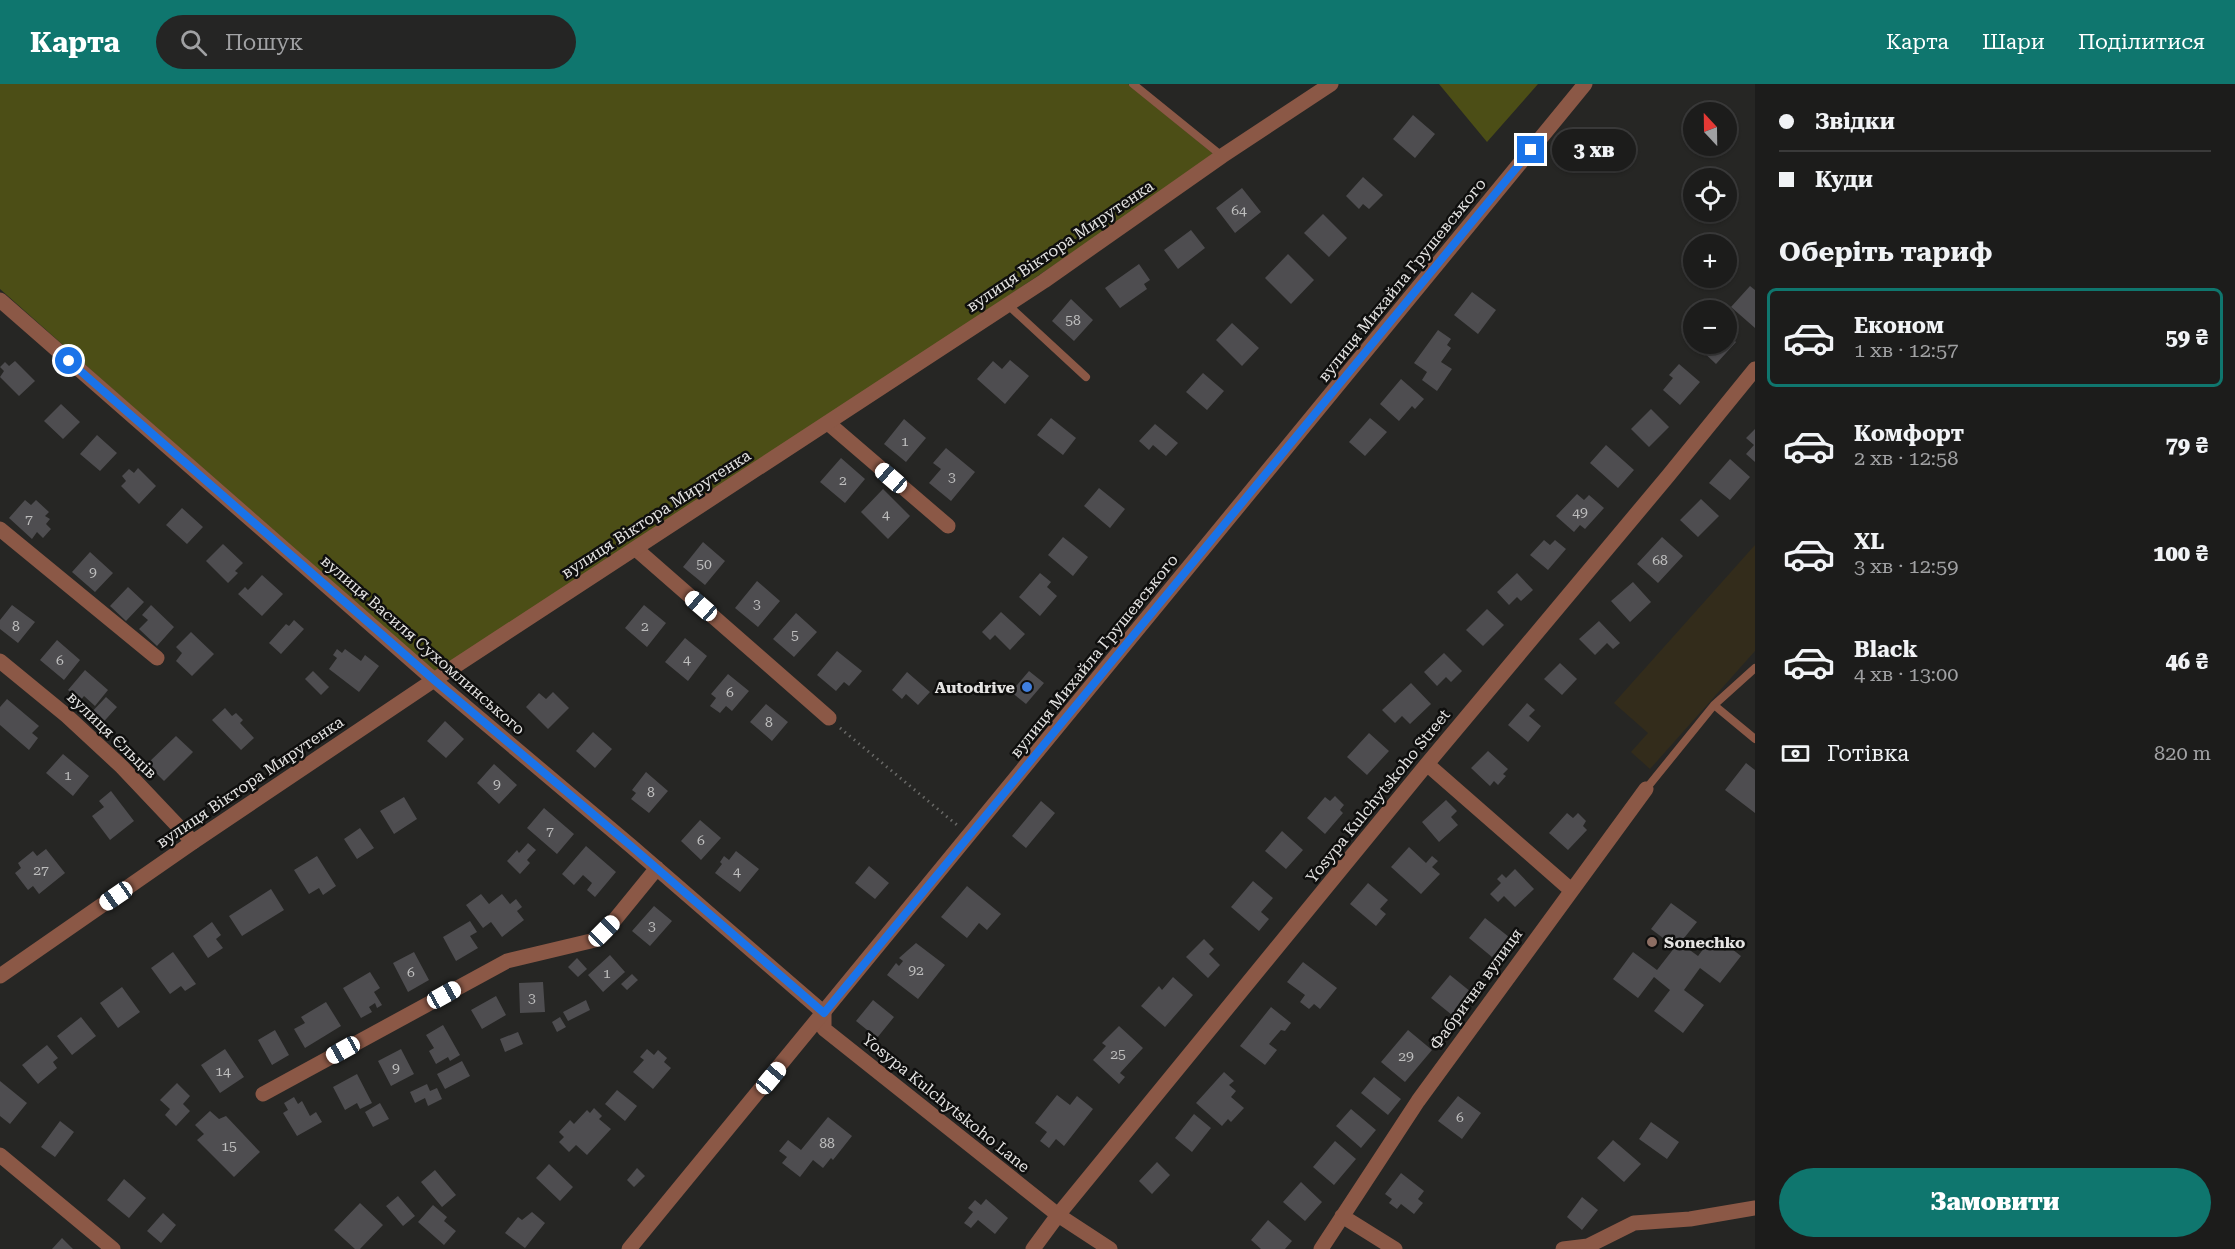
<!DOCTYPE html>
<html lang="uk">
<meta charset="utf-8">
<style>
body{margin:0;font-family:"Roboto Serif",serif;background:#252524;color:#f1f3f6;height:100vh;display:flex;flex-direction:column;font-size:22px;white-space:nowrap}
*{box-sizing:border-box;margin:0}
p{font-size:20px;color:#a0a1a3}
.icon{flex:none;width:33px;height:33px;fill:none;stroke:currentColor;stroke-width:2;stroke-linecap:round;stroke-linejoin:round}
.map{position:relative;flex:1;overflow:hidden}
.panel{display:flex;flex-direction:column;background:#1c1c1b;width:480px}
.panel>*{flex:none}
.banner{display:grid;align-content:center;height:132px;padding:0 24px;background:#1c1c1b}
.needle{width:39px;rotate:338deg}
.buttons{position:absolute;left:1683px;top:18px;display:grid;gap:12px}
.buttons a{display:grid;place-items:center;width:54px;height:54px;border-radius:50%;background:#1c1c1b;box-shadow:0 2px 4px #0004,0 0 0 2px #3a3a3a;font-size:30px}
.end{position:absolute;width:27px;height:27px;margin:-14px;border:8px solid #1a73e8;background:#fff;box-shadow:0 0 0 3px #fff}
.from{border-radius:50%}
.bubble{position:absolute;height:42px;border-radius:21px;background:#1c1c1b;box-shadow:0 2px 4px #0004,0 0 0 2px #3a3a3a;font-size:20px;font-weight:800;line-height:42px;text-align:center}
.car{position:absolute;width:18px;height:36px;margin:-18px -9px;border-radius:8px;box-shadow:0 0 4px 2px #0007;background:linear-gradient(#fff 24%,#345 0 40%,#fff 0 76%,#345 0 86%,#fff 0)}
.banner b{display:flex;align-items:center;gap:21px;height:57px;font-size:22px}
.banner b+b{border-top:2px solid #3a3a3a}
.banner i{width:15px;height:15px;background:#f1f3f6}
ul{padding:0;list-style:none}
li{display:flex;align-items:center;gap:18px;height:99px;margin:0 12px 9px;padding:0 12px;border:3px solid transparent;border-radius:9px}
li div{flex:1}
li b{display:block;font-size:22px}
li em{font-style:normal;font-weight:800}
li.active{border-color:#0f766e}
li>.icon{width:54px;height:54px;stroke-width:1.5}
h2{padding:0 24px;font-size:27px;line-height:72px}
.pay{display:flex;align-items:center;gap:15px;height:66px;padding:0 24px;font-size:22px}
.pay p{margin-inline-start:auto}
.button{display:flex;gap:12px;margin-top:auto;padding:12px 24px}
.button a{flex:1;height:69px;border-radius:36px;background:#0f766e;color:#fff;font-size:24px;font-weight:800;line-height:69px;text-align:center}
header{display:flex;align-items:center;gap:36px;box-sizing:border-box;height:84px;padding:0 30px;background:#0f766e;color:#fff}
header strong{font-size:28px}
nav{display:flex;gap:33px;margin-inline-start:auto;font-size:21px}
.search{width:420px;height:54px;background:#252524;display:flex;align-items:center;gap:15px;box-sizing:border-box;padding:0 21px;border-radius:33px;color:#a0a1a3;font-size:22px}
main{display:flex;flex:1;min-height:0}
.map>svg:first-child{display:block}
.industrial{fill:#332c1b}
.green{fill:#4c4e16}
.building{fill:#4e4d50}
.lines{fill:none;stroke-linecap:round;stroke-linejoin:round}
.path{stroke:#696967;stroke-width:3;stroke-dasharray:1.5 4.5;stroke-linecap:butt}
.service{stroke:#8b5846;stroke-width:8}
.minor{stroke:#8b5846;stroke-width:15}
.tertiary{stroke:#8b5846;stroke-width:15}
.route{stroke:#1a73e8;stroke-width:8}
.shop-dot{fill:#3f7fe0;stroke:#0f0f0e;stroke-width:2}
.education-dot{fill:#8d6e63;stroke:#0f0f0e;stroke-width:2}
.labels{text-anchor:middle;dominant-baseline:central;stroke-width:5;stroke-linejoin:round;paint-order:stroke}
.number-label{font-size:14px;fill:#bebebe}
.street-label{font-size:16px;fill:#e4e3e2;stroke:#0f0f0e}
.poi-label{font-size:16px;font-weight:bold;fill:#e4e3e2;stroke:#0f0f0e;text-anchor:end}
</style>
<header>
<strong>Карта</strong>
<div class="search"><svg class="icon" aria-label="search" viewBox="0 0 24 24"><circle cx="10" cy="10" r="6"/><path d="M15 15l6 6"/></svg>Пошук</div>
<nav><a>Карта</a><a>Шари</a><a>Поділитися</a></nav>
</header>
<main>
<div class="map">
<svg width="1755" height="1165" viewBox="0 0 1755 1165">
<rect width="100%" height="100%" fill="#262624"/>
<!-- industrial -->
<path class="industrial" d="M1755 461V567L1650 685 1631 668 1648 649 1614 619Z"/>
<!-- green -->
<path class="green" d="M0 0H1128L1216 72 439 595 0 205Z
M1439 0H1538L1487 58Z"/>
<!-- building -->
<path class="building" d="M1413 31 1435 50 1415 74 1393 55Z
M1363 93 1383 111 1369 125 1363 120 1359 125 1346 112Z
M1242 104 1261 128 1235 149 1216 124Z
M1323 130 1347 154 1329 173 1304 149Z
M1191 146 1205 164 1178 185 1164 166Z
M1288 170 1314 196 1291 220 1265 194Z
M1139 180 1150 196 1144 200 1147 205 1120 224 1105 204Z
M1750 202 1755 206V244L1731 223Z
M1472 208 1496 226 1478 250 1454 231Z
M1071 215 1093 236 1074 257 1052 237Z
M1232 239 1259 264 1242 282 1216 256Z
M1438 246 1451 255 1447 261 1451 264 1441 278 1452 285 1437 307 1422 296 1427 288 1414 279Z
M1726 249 1736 258 1716 280 1698 263 1702 260H1726Z
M1010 276 1029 292 1005 320 977 295 993 277 1002 285Z
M15 277 35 297 19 312 0 293 4 287 0 283 5 278 9 282Z
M1679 280 1700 298 1680 321 1663 306 1673 294 1669 291Z
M1203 289 1224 307 1207 326 1186 308Z
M1401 295 1424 315 1415 325 1412 322 1399 337 1380 320Z
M61 320 80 338 63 355 44 337Z
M1651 325 1669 343 1649 363 1631 345Z
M1051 334 1076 354 1063 371 1037 351Z
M1370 334 1387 348 1365 372 1349 358Z
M904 335 926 354 906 378 884 360Z
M1155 340 1178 359 1166 372 1153 361 1149 366 1139 357Z
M1755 345V378L1746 370 1754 361 1746 354Z
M97 351 117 369 100 387 80 370Z
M1606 361 1634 386 1618 404 1590 379Z
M946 364 975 388 951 417 929 399 941 385 933 379Z
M841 374 865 395 845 419 820 398Z
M1730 375 1750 393 1730 416 1709 399Z
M138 384 156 402 139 420 121 402 126 397 122 392 129 385 134 389Z
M1099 404 1125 425 1110 444 1084 422Z
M883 405 910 432 888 455 861 428Z
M1577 410 1584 416 1589 411 1604 424 1585 445 1580 441 1574 448 1556 432Z
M1701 415 1719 432 1698 453 1680 436Z
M25 416 31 421 36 416 49 428 45 432 50 435 46 440 51 445 43 454 37 448 32 455 9 434Z
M182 424 203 443 187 460 166 441Z
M1063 453 1088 473 1073 492 1048 471Z
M1662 453 1683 472 1658 499 1637 480Z
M1544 456 1550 461 1555 456 1566 465 1548 486 1530 471Z
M703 458 725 477 705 501 683 483Z
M223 460 243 479 235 487 238 489 228 499 206 477Z
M90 468 113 489 95 508 72 488Z
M1040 489 1051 498 1047 503 1057 512 1040 532 1019 513Z
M1517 489 1533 506 1521 517 1517 513 1509 521 1497 508Z
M262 491 283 510 262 532 238 510 245 503 248 506Z
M757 497 780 517 758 543 735 524Z
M1633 498 1651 518 1630 538 1611 517Z
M128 503 144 518 126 537 110 522Z
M12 521 35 538 18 559 0 545V536Z
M151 521 174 543 157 562 139 545 148 536 142 531Z
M644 521 666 539 647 563 625 544Z
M1487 525 1504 541 1483 562 1466 546Z
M1001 528 1025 550 1010 566 995 551 990 556 982 548Z
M796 529 817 548 794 573 773 555Z
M294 536 304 545 281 570 269 559 286 540 289 542Z
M1599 537 1620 559 1613 565 1607 559 1595 571 1579 555Z
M191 548 214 570 192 592 176 577 182 569 176 563Z
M685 554 707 572 688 597 665 578Z
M57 556 80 576 64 596 40 576Z
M337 565 342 569 345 565 361 577 365 571 379 582 359 608 329 585 337 574 333 571Z
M837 567 862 587 849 602 844 598 836 607 817 591Z
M1444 569 1462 587 1451 598 1446 593 1437 602 1424 588Z
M1560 579 1577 595 1562 611 1544 595Z
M85 586 108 606 95 622 84 612 80 617 68 606Z
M313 587 329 603 321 611 305 595Z
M1029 587 1044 599 1026 620 1011 608Z
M907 588 930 608 918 621 906 610 902 615 892 606Z
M728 590 749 607 732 627 726 622 720 629 710 622 716 614 711 610Z
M1411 599 1431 620 1410 640 1402 632 1395 639 1382 626Z
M553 608 569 624 548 645 526 623 539 609 546 615Z
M106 613 117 623 98 644 87 633Z
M7 615 39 642 32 649 38 654 29 666 0 641V623Z
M1527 619 1535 626 1529 632 1541 642 1528 658 1508 641Z
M766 620 788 638 772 657 750 638Z
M225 624 232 632 236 629 243 636 240 639 254 654 241 666 212 636Z
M445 637 464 655 446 674 427 657Z
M593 648 612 665 595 684 576 667Z
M1369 649 1389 667 1367 691 1347 673Z
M176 652 193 668 164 697 147 680Z
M1488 667 1508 685 1503 690 1506 692 1498 701 1494 697 1490 702 1471 684Z
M63 670 89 692 73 712 46 689Z
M1746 679 1755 686V729L1725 706Z
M494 680 517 701 499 720 477 699Z
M646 688 668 707 649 729 631 715 636 709 632 706Z
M111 707 134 737 110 756 92 732 104 723 99 717Z
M1335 712 1344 721 1340 726 1343 729 1325 750 1307 734 1325 713 1330 717Z
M404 713 417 735 394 750 380 727Z
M1446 716 1457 727 1451 733 1458 741 1439 758 1422 738Z
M1041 717 1055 729 1026 764 1012 752Z
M544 724 574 750 557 770 527 744Z
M1567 729 1573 734 1578 729 1586 737 1583 742 1587 746 1568 766 1549 749Z
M700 736 721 754 701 776 681 757Z
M360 744 374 764 357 775 344 755Z
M1282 747 1303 766 1286 785 1265 767Z
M528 759 536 766 527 776 530 779 520 790 507 777 517 766 519 769Z
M586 762 616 788 595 813 587 806 592 799 583 791 574 801 562 790Z
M1409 763 1426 779 1432 772 1438 777 1432 783 1440 790 1421 810 1391 783Z
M46 765 65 789 39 810 33 802 28 806 15 789 21 784 18 779 33 767 37 772Z
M736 767 759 785 740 808 715 789 722 780 720 778 724 772 729 776Z
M317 772 336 802 323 811 319 804 309 810 294 786Z
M869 782 889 799 875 815 855 799Z
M1515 785 1534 805 1515 823 1504 812 1498 818 1490 810 1501 799 1497 795 1502 790 1506 794Z
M1253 797 1273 814 1261 828 1269 835 1259 847 1231 823Z
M1368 799 1388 816 1380 825 1386 830 1376 842 1350 820Z
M967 802 1001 830 987 846 979 839 967 854 941 833Z
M271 805 284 826 242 852 229 832Z
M481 810 489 820 502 810 510 820 516 815 522 823 517 827 524 836 502 853 491 838 483 844 466 821Z
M1671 819 1697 838 1680 859 1698 872 1714 851 1741 872 1720 899 1700 884 1684 906 1704 921 1683 949 1654 927 1670 906 1654 893 1638 914 1613 895 1633 868 1657 886 1675 863 1651 845Z
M654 822 672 837 650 862 632 847Z
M1485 834 1509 853 1492 873 1469 854Z
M470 837 477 848 470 852 478 864 456 877 443 853Z
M212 838 221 851 216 855 223 864 208 874 193 852Z
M1204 855 1214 865 1209 870 1220 881 1208 894 1186 873Z
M916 859 945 881 918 915 887 891 896 879 899 882 903 877 899 874Z
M173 868 196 900 185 907 181 902 170 910 151 884Z
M414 868 429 896 408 908 393 879Z
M610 871 625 888 603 908 588 891Z
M577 874 587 885 578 893 568 883Z
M1303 878 1337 904 1320 925 1314 920 1309 925 1300 918 1305 911 1287 898Z
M370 888 380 904 374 908 382 921 377 924 375 919 369 923 372 928 361 934 343 904Z
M632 890 638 896 627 906 621 900Z
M1450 891 1471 908 1452 931 1431 914Z
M1173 893 1193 911 1165 943 1141 922 1159 902 1162 906Z
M543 898 545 928 520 929 519 899Z
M122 903 140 928 118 944 100 919Z
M496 912 506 931 482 945 471 926Z
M586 916 590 926 568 937 563 928Z
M873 916 894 933 877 954 856 937Z
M326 918 341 942 305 964 294 945 305 939 301 933Z
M1271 923 1291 939 1285 947 1281 946 1269 960 1277 966 1265 981 1240 962Z
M81 933 96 952 72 971 57 952Z
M560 933 566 943 557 948 552 938Z
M443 941 460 971 450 977 448 973 436 980 429 967 434 964 426 951Z
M1119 942 1143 964 1120 989 1125 993 1119 1000 1093 976 1106 962 1102 959Z
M275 946 289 971 272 981 258 956Z
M1408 946 1432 966 1405 998 1381 978Z
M518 948 523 960 505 968 500 955Z
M47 961 58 974 53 978 57 984 38 1000 22 981Z
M225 965 244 993 220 1009 201 981Z
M401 965 414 990 391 1002 378 977Z
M647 965 654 971 658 966 667 974 664 978 671 984 653 1005 633 988 644 976 640 973Z
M462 977 470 992 445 1005 437 990Z
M1224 988 1234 997 1229 1001 1236 1007 1231 1013 1244 1024 1231 1038 1228 1035 1222 1042 1196 1019Z
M357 990 372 1019 360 1025 357 1019 345 1026 333 1003Z
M1374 993 1401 1015 1388 1031 1361 1009Z
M0 997 27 1019 10 1040 0 1032Z
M177 999 190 1012 183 1020 190 1027 176 1042 165 1031 170 1025 160 1016Z
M427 1000 430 1007 437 1004 442 1015 428 1022 425 1014 415 1019 410 1008Z
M617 1006 637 1022 625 1037 605 1020Z
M1057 1011 1070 1021 1077 1012 1093 1025 1064 1062 1056 1055 1049 1064 1040 1057 1047 1048 1035 1039Z
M1458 1012 1481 1029 1462 1055 1438 1037Z
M294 1013 298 1020 302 1017 310 1032 316 1028 322 1038 297 1052 283 1029 288 1026 284 1019Z
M380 1019 389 1035 373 1043 365 1028Z
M594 1024 602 1032 599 1035 611 1045 587 1071 576 1061 569 1068 559 1058 564 1053 559 1048 570 1036 574 1040 587 1026 590 1029Z
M1351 1025 1376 1046 1361 1064 1336 1042Z
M210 1027 219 1035 226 1032 260 1068 234 1093 197 1056 204 1050 195 1041Z
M1194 1030 1211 1044 1192 1068 1175 1054Z
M828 1033 852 1052 833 1076 831 1074 823 1084 813 1076 800 1093 782 1079 787 1073 779 1067 788 1056 801 1066Z
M60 1037 74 1048 55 1073 41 1063Z
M1651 1038 1679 1058 1667 1075 1639 1055Z
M1613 1056 1641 1080 1624 1098 1597 1074Z
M1335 1057 1356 1075 1334 1101 1313 1083Z
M1157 1078 1170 1091 1152 1110 1139 1097Z
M549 1080 573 1103 560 1117 536 1094Z
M637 1084 645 1092 634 1103 627 1096Z
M435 1086 456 1111 442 1123 421 1098Z
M1401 1089 1424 1107 1418 1115 1423 1119 1414 1130 1401 1120 1397 1125 1389 1119 1392 1115 1385 1110Z
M124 1095 146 1114 129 1134 107 1116Z
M1301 1098 1322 1118 1305 1137 1283 1118Z
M398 1112 415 1132 403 1142 386 1122Z
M1582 1113 1598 1126 1582 1146 1567 1133Z
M986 1115 1008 1134 995 1150 978 1136 971 1144 964 1139 973 1128 968 1124 975 1116 981 1121Z
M360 1119 383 1141 360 1165H355L334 1146Z
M433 1121 447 1133 444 1137 456 1147 444 1161 418 1138Z
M532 1128 545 1139 525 1164 505 1149 518 1133 522 1136Z
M163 1129 176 1141 161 1159 147 1147Z
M1268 1136 1292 1157 1285 1165H1261L1251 1156Z
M62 1154 73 1165H52Z"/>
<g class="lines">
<!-- path -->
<path class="path" d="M840 644 957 741"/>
<!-- service -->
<path class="service" d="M1133 0 1222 72
M1008 221 1086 293
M1714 621 1755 655
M1646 705 1714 621 1755 584"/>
<!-- minor -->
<path class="minor" d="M0 216 434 596 631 762 824 929V945L1058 1131 1110 1165
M828 339 948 442
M0 445 157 574
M636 465 829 634
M0 577 67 632 122 683 193 758
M1427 680 1571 806
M263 1010 507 877 595 856 613 838 657 784
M0 1071 113 1165
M1342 1132 1395 1165
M1033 1165 1058 1131 1427 680 1668 392 1755 285
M1321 1165 1418 1017 1646 705
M1563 1165 1588 1162 1634 1139 1690 1135 1755 1124"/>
<!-- tertiary -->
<path class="tertiary" d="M0 892 193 758 434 596 1044 197 1222 72 1331 0
M629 1165 1585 0"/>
</g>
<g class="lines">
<!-- route -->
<path class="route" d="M69 277 434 596 631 762 824 929 1531 66"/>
</g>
<!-- markers -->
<circle class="shop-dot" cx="1027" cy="603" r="6"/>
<circle class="education-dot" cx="1652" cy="858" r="6"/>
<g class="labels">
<!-- number labels -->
<g class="number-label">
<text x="1239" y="126">64</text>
<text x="1073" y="236">58</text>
<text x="905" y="357">1</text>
<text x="952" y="393">3</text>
<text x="843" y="396">2</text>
<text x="1580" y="428">49</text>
<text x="886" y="430">4</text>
<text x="29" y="435">7</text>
<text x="1660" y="476">68</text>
<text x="704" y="480">50</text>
<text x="93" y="488">9</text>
<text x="757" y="520">3</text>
<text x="16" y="542">8</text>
<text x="645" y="542">2</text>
<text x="795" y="551">5</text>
<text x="687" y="575">4</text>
<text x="60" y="576">6</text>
<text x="730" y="608">6</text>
<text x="769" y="638">8</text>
<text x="68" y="691">1</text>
<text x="497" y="700">9</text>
<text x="651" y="708">8</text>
<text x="550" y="747">7</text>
<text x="701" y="756">6</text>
<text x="41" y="786">27</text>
<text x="737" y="787">4</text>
<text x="652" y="842">3</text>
<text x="916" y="886">92</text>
<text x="411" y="888">6</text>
<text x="607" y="889">1</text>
<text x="532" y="914">3</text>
<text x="1118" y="970">25</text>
<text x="1406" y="972">29</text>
<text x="396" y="984">9</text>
<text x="223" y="987">14</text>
<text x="1460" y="1033">6</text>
<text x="827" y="1059">88</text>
<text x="229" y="1062">15</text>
</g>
<!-- street labels -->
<g class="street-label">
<text transform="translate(1060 162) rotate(-34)">вулиця Віктора Мирутенка</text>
<text transform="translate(1402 196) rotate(-51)">вулиця Михайла Грушевського</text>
<text transform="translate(656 430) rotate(-33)">вулиця Віктора Мирутенка</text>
<text transform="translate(423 561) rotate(41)">вулиця Василя Сухомлинського</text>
<text transform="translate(1094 572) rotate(-51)">вулиця Михайла Грушевського</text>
<text transform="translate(112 651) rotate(44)">вулиця Єльців</text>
<text transform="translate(250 698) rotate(-34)">вулиця Віктора Мирутенка</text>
<text transform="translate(1378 712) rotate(-51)">Yosypa Kulchytskoho Street</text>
<text transform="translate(1476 905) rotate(-54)">Фабрична вулиця</text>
<text transform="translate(946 1019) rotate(39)">Yosypa Kulchytskoho Lane</text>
</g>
<!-- poi labels -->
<g class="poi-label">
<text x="1015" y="603">Autodrive</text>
<text x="1664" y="858" text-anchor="start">Sonechko</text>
</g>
</g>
</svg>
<div class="buttons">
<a><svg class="needle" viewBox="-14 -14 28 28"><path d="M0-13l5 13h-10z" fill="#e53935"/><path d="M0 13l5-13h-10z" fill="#a0a1a3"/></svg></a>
<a><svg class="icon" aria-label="locate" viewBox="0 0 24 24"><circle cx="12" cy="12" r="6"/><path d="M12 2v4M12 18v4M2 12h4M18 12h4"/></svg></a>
<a>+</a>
<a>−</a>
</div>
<i class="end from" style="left:69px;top:277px"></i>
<i class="end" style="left:1531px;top:66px"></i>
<div class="bubble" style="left:1552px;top:45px;width:84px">3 хв</div>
<i class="car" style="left:891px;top:394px;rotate:311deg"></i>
<i class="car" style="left:701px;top:522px;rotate:311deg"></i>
<i class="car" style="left:116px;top:812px;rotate:235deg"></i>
<i class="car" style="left:604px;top:847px;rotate:45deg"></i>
<i class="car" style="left:444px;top:911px;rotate:61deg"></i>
<i class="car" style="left:343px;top:966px;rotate:241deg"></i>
<i class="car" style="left:771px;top:994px;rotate:40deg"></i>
</div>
<section class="panel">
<div class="banner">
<b><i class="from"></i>Звідки</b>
<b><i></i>Куди</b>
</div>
<h2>Оберіть тариф</h2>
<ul>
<li class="active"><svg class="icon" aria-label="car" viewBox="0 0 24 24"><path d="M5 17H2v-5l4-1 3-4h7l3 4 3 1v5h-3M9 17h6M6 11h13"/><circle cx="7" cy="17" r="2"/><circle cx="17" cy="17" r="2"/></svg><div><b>Економ</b><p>1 хв · 12:57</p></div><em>59 ₴</em></li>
<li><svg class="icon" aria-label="car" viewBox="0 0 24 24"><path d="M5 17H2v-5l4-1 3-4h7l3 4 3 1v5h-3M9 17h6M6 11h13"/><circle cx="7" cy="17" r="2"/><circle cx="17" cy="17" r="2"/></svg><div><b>Комфорт</b><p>2 хв · 12:58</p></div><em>79 ₴</em></li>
<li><svg class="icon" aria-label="car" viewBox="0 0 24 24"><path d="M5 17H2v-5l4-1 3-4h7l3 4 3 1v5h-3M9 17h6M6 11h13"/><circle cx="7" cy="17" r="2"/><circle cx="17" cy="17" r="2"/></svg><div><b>XL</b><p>3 хв · 12:59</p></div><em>100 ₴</em></li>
<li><svg class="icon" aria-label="car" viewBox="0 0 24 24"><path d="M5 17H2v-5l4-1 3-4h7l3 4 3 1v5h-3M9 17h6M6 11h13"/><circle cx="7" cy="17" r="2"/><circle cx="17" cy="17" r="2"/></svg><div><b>Black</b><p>4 хв · 13:00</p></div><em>46 ₴</em></li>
</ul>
<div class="pay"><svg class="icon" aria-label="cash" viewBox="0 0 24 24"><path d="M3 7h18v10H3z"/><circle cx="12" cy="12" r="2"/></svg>Готівка<p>820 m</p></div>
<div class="button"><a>Замовити</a></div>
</section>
</main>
